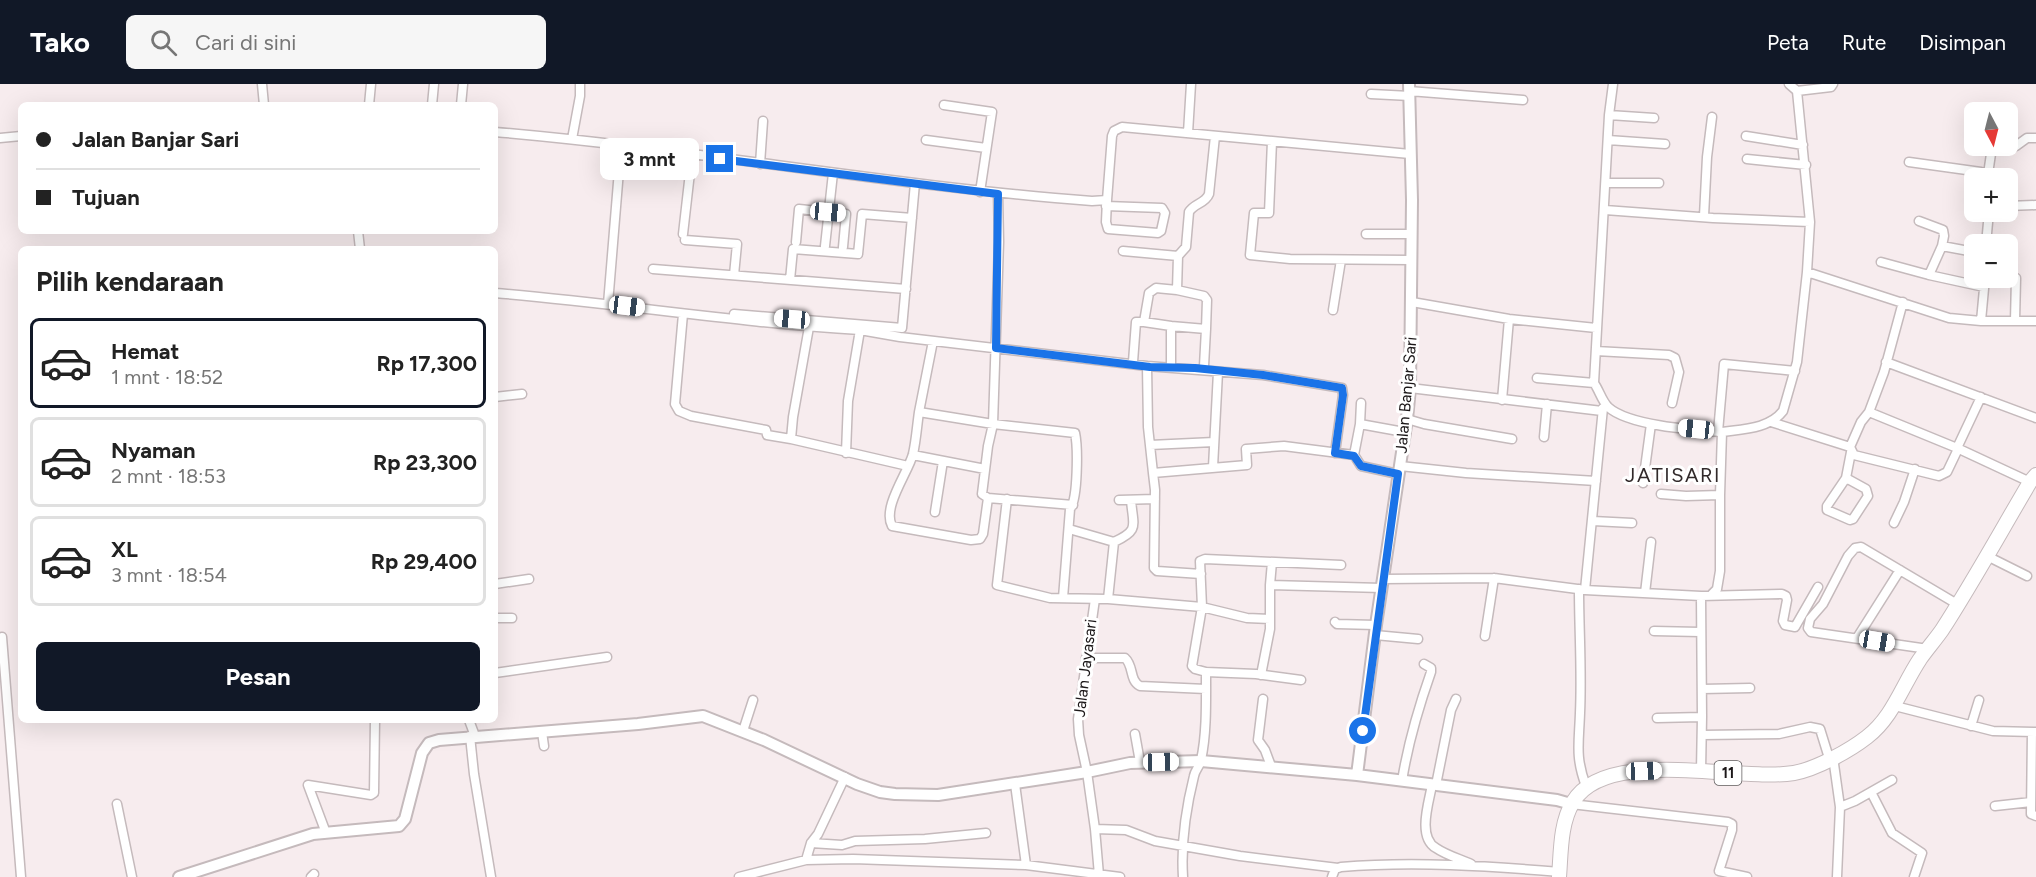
<!DOCTYPE html>
<html lang="id">
<meta charset="utf-8">
<style>
body{margin:0;font-family:Figtree,sans-serif;background:#f6f6f6;color:#222;height:100vh;display:flex;flex-direction:column;font-size:22px;white-space:nowrap}
*{box-sizing:border-box;margin:0}
p{font-size:20px;color:#767676}
.icon{flex:none;width:33px;height:33px;fill:none;stroke:currentColor;stroke-width:2;stroke-linecap:round;stroke-linejoin:round}
.map{position:relative;flex:1;overflow:hidden}
.side{position:absolute;left:18px;top:162px;width:480px;height:477px;display:flex;flex-direction:column;background:#fff;border-radius:9px;box-shadow:0 6px 24px #0002}
.side>*{flex:none}
.top-card{position:absolute;left:18px;top:18px;width:480px;height:132px;border-radius:9px;box-shadow:0 6px 24px #0002;display:grid;align-content:center;height:132px;padding:0 18px;background:#fff}
.needle{width:39px;rotate:173deg}
.fabs{position:absolute;left:1964px;top:18px;display:grid;gap:12px}
.fabs a{display:grid;place-items:center;width:54px;height:54px;border-radius:9px;background:#fff;box-shadow:0 6px 24px #0002;font-size:30px}
.end{position:absolute;width:27px;height:27px;margin:-14px;border:8px solid #1a73e8;background:#fff;box-shadow:0 0 0 3px #fff}
.from{border-radius:50%}
.bubble{position:absolute;height:42px;border-radius:9px;background:#fff;box-shadow:0 6px 24px #0002;font-size:20px;font-weight:700;line-height:42px;text-align:center}
.car{position:absolute;width:18px;height:36px;margin:-18px -9px;border-radius:8px;box-shadow:0 0 4px 2px #0007;background:linear-gradient(#fff 24%,#345 0 40%,#fff 0 76%,#345 0 86%,#fff 0)}
.top-card b{display:flex;align-items:center;gap:21px;height:57px;font-size:22px}
.top-card b+b{border-top:2px solid #e0e0e0}
.top-card i{width:15px;height:15px;background:#222}
ul{padding:0;list-style:none}
li{display:flex;align-items:center;gap:18px;height:90px;margin:0 12px 9px;padding:0 6px;border:3px solid #e0e0e0;border-radius:9px}
li div{flex:1}
li b{display:block;font-size:22px}
li em{font-style:normal;font-weight:700}
li.on{border-color:#111827}
li>.icon{width:54px;height:54px;stroke-width:1.5}
h2{padding:0 18px;font-size:27px;line-height:72px}
.primary-button{display:flex;gap:12px;margin-top:auto;padding:12px 18px}
.primary-button a{flex:1;height:69px;border-radius:9px;background:#111827;color:#fff;font-size:24px;font-weight:700;line-height:69px;text-align:center}
header{display:flex;align-items:center;gap:36px;box-sizing:border-box;height:84px;padding:0 30px;background:#111827;color:#fff}
header strong{font-size:28px}
nav{display:flex;gap:33px;margin-inline-start:auto;font-size:21px}
.search{width:420px;height:54px;background:#f6f6f6;display:flex;align-items:center;gap:15px;box-sizing:border-box;padding:0 21px;border-radius:9px;color:#767676;font-size:22px}
.map>svg:first-child{display:block}
.lines{fill:none;stroke-linecap:round;stroke-linejoin:round}
.minor-casing{stroke:#c5babc;stroke-width:11}
.tertiary-casing{stroke:#c5babc;stroke-width:14}
.trunk-casing{stroke:#c5babc;stroke-width:16}
.minor{stroke:#fff;stroke-width:8}
.tertiary{stroke:#fff;stroke-width:10}
.trunk{stroke:#fff;stroke-width:14}
.route{stroke:#1a73e8;stroke-width:8}
.labels{text-anchor:middle;dominant-baseline:central;stroke-width:6;stroke-linejoin:round;paint-order:stroke}
.shield{fill:#fff;stroke:#605d5e;stroke-width:1.5}
.shield-label{font-size:15px;font-weight:bold;fill:#1c1819}
.street-label{font-size:16px;fill:#1c1819;stroke:#fff}
.quarter-label{font-size:20px;letter-spacing:1.5px;fill:#31292a;stroke:#fff}
</style>
<header>
<strong>Tako</strong>
<div class="search"><svg class="icon" aria-label="search" viewBox="0 0 24 24"><circle cx="10" cy="10" r="6"/><path d="M15 15l6 6"/></svg>Cari di sini</div>
<nav><a>Peta</a><a>Rute</a><a>Disimpan</a></nav>
</header>
<div class="map">
<svg width="2036" height="793" viewBox="0 0 2036 793">
<rect width="100%" height="100%" fill="#f7ecee"/>
<g class="lines">
<defs>
<path id="minor" d="M262 0 264 21
M1613 0 1609 31 1594 299C1599 306 1602 317 1608 323 1629 342 1694 346 1722 348
M1409 7 1523 16
M1797 7 1831 3 1833 0
M1371 10 1410 12
M369 21 371 0
M432 21 434 0
M461 21 463 0
M944 21 992 28 980 108
M1609 31 1654 34
M495 48C694 65 892 102 1092 117L1107 116 1112 52 1114 47 1122 43 1410 70
M1188 49 1191 0
M1746 52 1803 61
M0 54 21 52
M572 55 580 12V0
M926 56 986 64
M1608 56 1665 60
M1272 57 1269 129H1254L1250 171 1290 175 1410 176
M1747 75 1806 81
M1909 78 1981 88 1988 90 1989 94
M760 80 763 37
M1988 90 1992 63 2016 62 2027 54H2036
M1606 99H1659
M998 110 999 158 993 340 988 362 982 410 988 414 1073 421
M1106 122 1162 124 1165 129 1161 147 1158 149 1108 145 1106 138 1107 116
M2007 122 2036 121
M1605 126 1713 134 1810 138
M1704 132 1707 73 1712 33
M1919 137 1943 146 1944 152 1942 162
M358 147 360 165
M683 150 692 71
M1366 150H1412
M685 156 737 160 734 191
M796 158 799 125 846 130 843 163
M1986 160 1989 128
M825 162 833 89
M1123 167 1178 172
M1881 178 1929 191 1942 162 1974 168
M653 185 906 205
M1807 188 1949 234 1981 237H2036
M1929 191 1984 203
M790 196 793 165 858 170 862 130 912 134
M495 209C617 219 738 239 860 246
M1412 218 1509 235 1596 244
M1903 218 1884 288 1869 328 1957 364 2030 398
M608 220 621 62
M1333 226 1341 176
M683 230 675 320 679 327 691 332 766 346 767 351 791 355
M734 230 902 244 915 99
M1981 237 1985 194
M2015 237 2016 194
M1171 242 1144 238 1149 209 1156 204 1177 206 1178 172 1186 163 1189 128C1194 119 1205 120 1209 110L1215 52
M809 243 793 333 791 355 908 382
M1596 267 1669 271 1675 274 1679 288 1672 319
M1133 278 1136 238H1144
M1886 278 2036 334
M1171 279V242L1206 245 1207 216 1204 212 1177 206
M1204 282 1206 245
M1537 294 1594 299
M1410 304 1602 327
M495 313 522 310
M1502 316 1509 235
M1361 319 1360 340 1354 371 1361 382 1398 390
M919 328 933 257
M1869 328 1861 338 1850 363 1854 371 1939 392 1947 388 1958 365
M1407 335 1424 340 1512 355
M1771 338 1850 363
M1360 340 1404 348
M1718 348 1724 280 1795 287
M1544 353 1547 320
M1150 361 1214 358
M1957 364 1981 313
M846 369 848 317 860 246 900 253 1147 282
M1335 369 1343 311 1342 304 1263 291 1147 282 1148 343 1153 389 1247 381 1246 365 1284 362 1354 371
M913 371 985 385
M1400 382 1466 389 1596 397
M1213 383 1218 288
M1153 389 1155 406 1154 484 1157 487 1201 490
M1846 394 1866 405 1868 412 1853 435 1850 436 1827 426V422L1846 394 1851 368
M1643 399 1651 340
M1661 410 1686 412 1720 411
M988 414 983 450 980 455 971 456 892 442C882 423 908 389 913 370 916 357 917 342 919 328L993 340 1075 349C1078 363 1078 415 1070 425L1063 514
M1007 415 997 501 1050 514 1108 515 1202 523 1192 582 1195 585 1206 588C1206 615 1207 649 1201 676 1200 682 1195 686 1194 692 1186 724 1181 761 1183 793
M1119 416 1155 415
M935 428 943 377
M1593 437 1632 439
M1894 439 1904 418 1915 385
M1069 445 1114 458 1108 515
M1114 458C1140 446 1133 442 1131 416
M1987 472 2027 492
M1383 495 1494 494 1585 506 1701 512 1782 510 1786 512 1787 516 1783 537 1785 541 1795 543 1818 503
M495 500 529 495
M1270 501 1272 478
M1579 505C1579 546 1582 588 1580 629 1579 659 1575 673 1586 702
M1585 506 1603 324
M1645 509 1651 458
M1712 510 1717 505 1720 487V411L1722 348C1743 345 1769 345 1783 327L1797 278 1807 188 1810 138 1797 7 1789 0
M1701 512 1702 633 1701 687
M1095 515 1078 635 1079 651 1087 688 1095 745
M495 534H512
M1270 535 1247 534 1202 523 1200 477 1205 475 1341 481
M1335 538 1337 540 1376 541
M1654 547 1700 548
M1375 551 1418 555
M1485 552 1494 494
M2 553 21 793
M1857 554 1900 486
M1928 565 1811 548 1808 544 1810 535 1823 520 1848 472 1855 464 1861 463 1957 520
M1086 574H1125C1134 582 1129 596 1140 602L1206 605
M1206 588 1256 590 1301 596
M495 589 607 573
M1261 591 1270 545V501L1382 504
M1702 605 1750 604
M1263 615 1258 656 1265 666 1271 682
M1895 622 1993 647 2036 648
M1657 634 1702 633
M469 636 475 652
M1971 642 1979 616
M743 647 753 616
M542 648 544 662
M2032 648 2031 730 2036 732
M1135 650 1140 678
M1702 651 1779 650 1810 643 1820 645 1829 674
M470 652 474 690 491 793
M1833 673 1840 723 1837 793
M1402 697C1408 659 1418 625 1431 588V584L1424 580
M1015 700 1026 781
M1432 701C1429 718 1417 753 1436 764 1446 771 1460 775 1471 780
M1436 701 1451 626 1456 615
M1871 708 1892 749 1922 769 1914 793
M117 720 132 793
M1571 720 1728 738 1732 740V746L1719 787 1747 793
M1995 722 2031 718
M1840 723 1855 717 1892 696
M326 749 308 701 371 711 374 709 375 636
M811 759 842 761 855 757 925 755 986 749
M806 776 811 759 818 750 845 693
M1099 791 1095 745 1126 746 1155 757 1240 772 1338 784
M311 793 314 790
M739 793 806 776 853 775 1026 781 1120 793
M1332 793 1335 785 1341 783C1414 777 1487 782 1560 788"/>
<path id="tertiary" d="M1357 691 1376 541 1407 335 1410 304 1412 116 1409 0
M179 793 313 750 399 742 405 735 422 669 429 659 439 656 638 640 703 632 764 656 857 700 880 708 895 710 938 711 1087 688 1130 679 1201 677 1357 691 1557 716 1571 720"/>
<path id="trunk" d="M1559 793C1561 769 1560 739 1573 718 1606 662 1738 698 1794 689 1816 685 1849 667 1867 653 1893 633 1902 602 1920 575 1927 565 1935 556 1942 546 1973 498 2001 447 2030 398L2036 391"/>
</defs>
<!-- minor casing -->
<use href="#minor" class="minor-casing"/>
<!-- tertiary casing -->
<use href="#tertiary" class="tertiary-casing"/>
<!-- trunk casing -->
<use href="#trunk" class="trunk-casing"/>
<!-- minor -->
<use href="#minor" class="minor"/>
<!-- tertiary -->
<use href="#tertiary" class="tertiary"/>
<!-- trunk -->
<use href="#trunk" class="trunk"/>
</g>
<g class="lines">
<!-- route -->
<path class="route" d="M720 75 998 110 996 264 1150 283 1195 284 1263 291 1342 304 1343 311 1335 369 1354 372 1361 382 1398 390 1363 647"/>
</g>
<g class="labels">
<!-- shield labels -->
<rect class="shield" x="1714.5" y="677" width="27" height="24" rx="4.5"/>
<g class="shield-label">
<text x="1728" y="689">11</text>
</g>
<!-- street labels -->
<g class="street-label">
<text transform="translate(1406 311) rotate(-85)">Jalan Banjar Sari</text>
<text transform="translate(1085 584) rotate(-83)">Jalan Jayasari</text>
</g>
<!-- quarter labels -->
<g class="quarter-label">
<text x="1673" y="391">JATISARI</text>
</g>
</g>
</svg>
<div class="fabs">
<a><svg class="needle" viewBox="-14 -14 28 28"><path d="M0-13l5 13h-10z" fill="#e53935"/><path d="M0 13l5-13h-10z" fill="#767676"/></svg></a>
<a>+</a>
<a>−</a>
</div>
<i class="end from" style="left:1363px;top:647px"></i>
<i class="end" style="left:720px;top:75px"></i>
<div class="bubble" style="left:600px;top:54px;width:99px">3 mnt</div>
<i class="car" style="left:828px;top:128px;rotate:95deg"></i>
<i class="car" style="left:627px;top:222px;rotate:97deg"></i>
<i class="car" style="left:792px;top:235px;rotate:275deg"></i>
<i class="car" style="left:1696px;top:345px;rotate:276deg"></i>
<i class="car" style="left:1877px;top:557px;rotate:100deg"></i>
<i class="car" style="left:1161px;top:678px;rotate:89deg"></i>
<i class="car" style="left:1644px;top:687px;rotate:88deg"></i>
<div class="top-card">
<b><i class="from"></i>Jalan Banjar Sari</b>
<b><i></i>Tujuan</b>
</div>
<section class="side">
<h2>Pilih kendaraan</h2>
<ul>
<li class="on"><svg class="icon" aria-label="car" viewBox="0 0 24 24"><path d="M5 17H2v-5l4-1 3-4h7l3 4 3 1v5h-3M9 17h6M6 11h13"/><circle cx="7" cy="17" r="2"/><circle cx="17" cy="17" r="2"/></svg><div><b>Hemat</b><p>1 mnt · 18:52</p></div><em>Rp 17,300</em></li>
<li><svg class="icon" aria-label="car" viewBox="0 0 24 24"><path d="M5 17H2v-5l4-1 3-4h7l3 4 3 1v5h-3M9 17h6M6 11h13"/><circle cx="7" cy="17" r="2"/><circle cx="17" cy="17" r="2"/></svg><div><b>Nyaman</b><p>2 mnt · 18:53</p></div><em>Rp 23,300</em></li>
<li><svg class="icon" aria-label="car" viewBox="0 0 24 24"><path d="M5 17H2v-5l4-1 3-4h7l3 4 3 1v5h-3M9 17h6M6 11h13"/><circle cx="7" cy="17" r="2"/><circle cx="17" cy="17" r="2"/></svg><div><b>XL</b><p>3 mnt · 18:54</p></div><em>Rp 29,400</em></li>
</ul>
<div class="primary-button"><a>Pesan</a></div>
</section>
</div>
